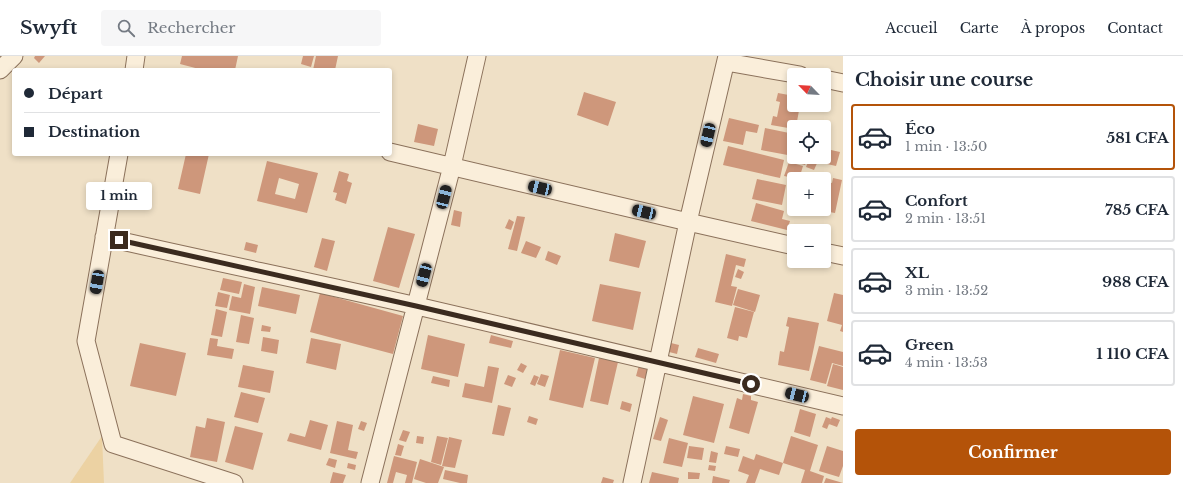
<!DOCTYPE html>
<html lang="fr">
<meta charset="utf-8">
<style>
body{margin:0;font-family:"Libre Baskerville",serif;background:#f6f6f7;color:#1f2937;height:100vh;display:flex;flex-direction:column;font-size:15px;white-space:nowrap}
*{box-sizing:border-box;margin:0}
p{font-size:13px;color:#747a83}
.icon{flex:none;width:22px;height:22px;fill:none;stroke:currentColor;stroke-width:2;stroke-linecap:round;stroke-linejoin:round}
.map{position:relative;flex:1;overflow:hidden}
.drawer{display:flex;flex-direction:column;background:#fff;width:340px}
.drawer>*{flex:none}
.banner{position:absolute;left:12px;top:12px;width:380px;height:88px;border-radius:4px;box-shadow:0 2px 6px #0003;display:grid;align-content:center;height:88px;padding:0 12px;background:#fff}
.needle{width:26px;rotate:295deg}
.controls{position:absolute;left:787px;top:12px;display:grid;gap:8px}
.controls a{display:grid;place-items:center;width:44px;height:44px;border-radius:4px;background:#fff;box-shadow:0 2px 6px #0003;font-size:20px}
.end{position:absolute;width:18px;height:18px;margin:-9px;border:5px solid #3b2b1f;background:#fff;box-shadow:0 0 0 2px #fff}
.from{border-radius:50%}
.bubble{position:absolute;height:28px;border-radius:4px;background:#fff;box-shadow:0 2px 6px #0003;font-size:13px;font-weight:700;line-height:28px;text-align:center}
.car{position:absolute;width:12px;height:24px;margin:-12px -6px;border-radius:5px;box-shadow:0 0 3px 1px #0007;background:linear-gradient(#222 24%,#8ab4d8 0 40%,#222 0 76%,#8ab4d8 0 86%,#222 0)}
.banner b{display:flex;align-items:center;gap:14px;height:38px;font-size:15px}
.banner b+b{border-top:1px solid #e0e1e3}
.banner i{width:10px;height:10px;background:#1f2937}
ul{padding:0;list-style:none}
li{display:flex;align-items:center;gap:12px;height:66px;margin:0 8px 6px;padding:0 4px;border:2px solid #e0e1e3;border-radius:4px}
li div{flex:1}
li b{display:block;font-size:15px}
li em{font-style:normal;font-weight:700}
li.active{border-color:#b45309}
li>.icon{width:36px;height:36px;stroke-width:1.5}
h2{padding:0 12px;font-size:18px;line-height:48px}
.action{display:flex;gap:8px;margin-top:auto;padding:8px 12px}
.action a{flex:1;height:46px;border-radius:4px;background:#b45309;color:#fff;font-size:16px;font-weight:700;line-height:46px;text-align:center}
header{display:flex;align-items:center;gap:24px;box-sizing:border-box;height:56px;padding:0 20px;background:#fff;border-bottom:1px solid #e0e1e3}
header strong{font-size:19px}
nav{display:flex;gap:22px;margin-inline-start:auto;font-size:14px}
.search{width:280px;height:36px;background:#f6f6f7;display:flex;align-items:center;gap:10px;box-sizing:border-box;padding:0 14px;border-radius:4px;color:#747a83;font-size:15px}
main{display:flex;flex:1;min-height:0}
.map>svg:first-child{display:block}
.sand{fill:#ecd2a3}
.building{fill:#ce977b;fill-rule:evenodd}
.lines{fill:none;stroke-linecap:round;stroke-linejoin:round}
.minor-casing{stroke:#8b715b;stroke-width:19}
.minor{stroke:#faeeda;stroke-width:17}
.route{stroke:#3b2b1f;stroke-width:5}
</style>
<header>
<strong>Swyft</strong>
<div class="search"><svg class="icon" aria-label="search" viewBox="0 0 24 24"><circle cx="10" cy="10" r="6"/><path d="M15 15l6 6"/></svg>Rechercher</div>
<nav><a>Accueil</a><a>Carte</a><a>À propos</a><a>Contact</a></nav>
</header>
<main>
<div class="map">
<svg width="843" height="427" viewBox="0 0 843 427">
<rect width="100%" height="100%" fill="#efe0c6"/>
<!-- sand -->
<path class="sand" d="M102 380 104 427H70Z"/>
<!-- building -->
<path class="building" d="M35 0H45L39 7 34 2Z
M182 0H238L235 14H203L180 8Z
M303 0H314L311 11 301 8Z
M316 0H338L335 14H313Z
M584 36 616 46 608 70 577 59Z
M778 37 794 40V49H800L796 71H794V73L771 69 773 60 777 61 780 46 776 45Z
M729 62 759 69 757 77 746 75 743 89 723 85Z
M418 68 438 73 434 90 414 86Z
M765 72 794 78 793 100 761 94Z
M728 90 784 104 780 122 723 109Z
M831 94 840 96 836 110 827 108Z
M186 98H209L200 138 178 133Z
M800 101H808L805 109 798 107Z
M810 101 818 105 814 114 806 111Z
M267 105 318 117 307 157 257 145ZM279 122 299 128 295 143 275 138Z
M789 106 803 110 799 123 784 120Z
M339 115 349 118 347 125 352 127 346 148 335 144 337 137 333 136Z
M833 122 842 124 835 157 818 154 824 153V125L832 127Z
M757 123 786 129 782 149 752 143Z
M756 147 784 155 782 163 790 165 787 174 751 165Z
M454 154 462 156 460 171 451 169Z
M517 160 525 161 517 195 508 193Z
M509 163 514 166 511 174 505 172Z
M388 171 415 178 399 232 373 225Z
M615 177 646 185 639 212 609 205Z
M322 182 335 185 327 215 314 211Z
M526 185 541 191 536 202 521 197Z
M246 186 258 189 256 197 244 194Z
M548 195 561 200 557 209 545 204Z
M726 198 746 203 744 211 736 209 731 230 737 231 732 250 715 246Z
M738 213 744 216 741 223 735 221Z
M223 222 242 226 239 238 220 234Z
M244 228 255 231 250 258 229 254 232 240 241 242Z
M600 228 641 236 633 274 592 265Z
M262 231 300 239 296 258 258 250Z
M738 233 760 239 755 256 733 249Z
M218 236 230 239 227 252 215 250Z
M320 237 403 260 393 298 310 276Z
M834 237 843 239V276L840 275 842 269 827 265Z
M735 251 754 256 747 282 739 280 738 285 727 282Z
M216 253 227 256 222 281 211 279Z
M241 259 254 262 249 288 236 286Z
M788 261 819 267 809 315 778 309 780 295 784 296 789 271 786 270Z
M262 269 271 271 270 276 261 275Z
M428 279 465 288 458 321 421 313Z
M491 279 513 285 511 292 489 287Z
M263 281 279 284 277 298 261 295Z
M210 282 218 283 217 290 234 293 232 303 207 299Z
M311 282 341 288 336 314 306 307Z
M140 287 186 297 176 340 130 330Z
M671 287 679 289 677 298 669 296Z
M819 290 843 296V310L832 307 826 328 810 324Z
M698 292 719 298 716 307 695 301Z
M560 294 595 302 583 352 549 344Z
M599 302 618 306 608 349 590 345Z
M521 307 527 310 523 317 517 314Z
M833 308 843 311V334L827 330Z
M243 309 274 315 270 337 238 331Z
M639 309 648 311 645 323 636 320Z
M488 310 499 312 492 347 462 341 465 327 484 331Z
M541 318 549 320 545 331 537 328Z
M508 319 516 322 512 331 504 328Z
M534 319 539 321 535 330 530 328Z
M433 320 450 324 449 331 431 327Z
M241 336 265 342 258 367 234 361Z
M743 338 751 340V344L758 346 749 378 729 372 737 342 742 344Z
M693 340 724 348 714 387 683 379Z
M622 345 632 348 630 356 620 353Z
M498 349 511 352 504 380 492 378Z
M800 353 816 358 810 381 794 376Z
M529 360 538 363 536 369 527 366Z
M660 361 668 364 661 385 653 383Z
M826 361 831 363 827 373 822 371Z
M832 361 840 364 837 371 829 368Z
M207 362 225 366 217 406 190 401 196 370 205 372Z
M310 364 328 369 321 394 287 385 290 377 305 381Z
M337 365 353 369 348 394 358 396 356 403 330 397Z
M361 365 367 367 364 375 358 373Z
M235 370 263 377 253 414 225 406Z
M403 374 410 376 406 386 399 384Z
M417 380 424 381 423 388 416 387Z
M437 380 448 382 441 409 431 406Z
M791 380 818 389 810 415 824 420 822 427H801L805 414 783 407Z
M449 381 462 384 455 412 442 410Z
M669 382 688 387 682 411 663 407Z
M398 388 404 390 401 400 395 399Z
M689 390 704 392 702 404 687 402Z
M726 390 740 393 738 401 724 398Z
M827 390 843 395V410L839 421 819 415Z
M711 395 718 397 716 407 709 406Z
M756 398 783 407 779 419 760 413 755 427H746L749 419 738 415 743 400 754 404Z
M394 400 417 406 412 427H405L407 419 396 416 393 427H387Z
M329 402 337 404 335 412 326 409Z
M420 403 444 411 438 427H426L414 423Z
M348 407 356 409 355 414 347 412Z
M709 409 716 410 715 415 708 414Z
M445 414 468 419 467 427H460L443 423Z
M333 416 346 419 343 427H330Z
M652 416 679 422 678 427H649Z
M688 416 700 417 699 423H688Z
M713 420 730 424 729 427H712Z
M603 421 614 424 613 427H601Z
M826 422 843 427H824Z"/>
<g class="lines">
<defs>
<path id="minor" d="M726 6 800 19
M0 14 14 0
M134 14 136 0
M824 23 843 27
M390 96 688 166 794 190
M119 98 86 285 113 388 234 427
M104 181C208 205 313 226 417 250 559 282 701 316 843 350
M824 196 843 200
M370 427 452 110 477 0
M632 427 688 166 727 0"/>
</defs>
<!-- minor casing -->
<use href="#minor" class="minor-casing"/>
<!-- minor -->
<use href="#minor" class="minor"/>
</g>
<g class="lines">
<!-- route -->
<path class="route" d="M119 184 416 250 751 328"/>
</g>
</svg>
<div class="controls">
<a><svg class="needle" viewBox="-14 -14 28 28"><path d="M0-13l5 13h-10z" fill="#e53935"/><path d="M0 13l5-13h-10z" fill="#747a83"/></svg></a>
<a><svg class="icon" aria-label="locate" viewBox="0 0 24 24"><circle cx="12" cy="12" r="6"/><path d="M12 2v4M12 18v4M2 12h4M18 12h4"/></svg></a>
<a>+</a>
<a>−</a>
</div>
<i class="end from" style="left:751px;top:328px"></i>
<i class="end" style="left:119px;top:184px"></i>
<div class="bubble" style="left:86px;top:126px;width:66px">1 min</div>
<i class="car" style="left:708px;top:79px;rotate:193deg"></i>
<i class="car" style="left:540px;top:132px;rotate:283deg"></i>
<i class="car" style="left:444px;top:141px;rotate:14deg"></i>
<i class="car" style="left:644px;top:156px;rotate:283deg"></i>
<i class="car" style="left:424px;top:219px;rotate:195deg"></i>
<i class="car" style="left:97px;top:226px;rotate:190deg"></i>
<i class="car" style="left:797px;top:339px;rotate:284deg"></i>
<div class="banner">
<b><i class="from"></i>Départ</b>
<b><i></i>Destination</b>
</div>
</div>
<section class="drawer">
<h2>Choisir une course</h2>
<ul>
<li class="active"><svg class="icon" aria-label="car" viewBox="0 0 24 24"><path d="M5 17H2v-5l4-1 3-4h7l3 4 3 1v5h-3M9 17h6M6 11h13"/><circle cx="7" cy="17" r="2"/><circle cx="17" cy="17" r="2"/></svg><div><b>Éco</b><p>1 min · 13:50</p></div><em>581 CFA</em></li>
<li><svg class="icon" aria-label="car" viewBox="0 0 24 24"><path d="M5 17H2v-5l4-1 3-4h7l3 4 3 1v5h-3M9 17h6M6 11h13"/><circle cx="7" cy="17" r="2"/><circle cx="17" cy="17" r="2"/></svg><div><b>Confort</b><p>2 min · 13:51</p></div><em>785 CFA</em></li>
<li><svg class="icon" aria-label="car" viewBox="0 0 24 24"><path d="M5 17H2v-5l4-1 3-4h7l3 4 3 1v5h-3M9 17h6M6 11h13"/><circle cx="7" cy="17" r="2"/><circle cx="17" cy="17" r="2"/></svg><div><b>XL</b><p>3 min · 13:52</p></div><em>988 CFA</em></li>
<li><svg class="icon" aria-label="car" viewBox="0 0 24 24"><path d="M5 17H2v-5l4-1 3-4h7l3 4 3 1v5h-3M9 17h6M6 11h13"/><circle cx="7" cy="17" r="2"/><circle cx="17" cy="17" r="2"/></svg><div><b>Green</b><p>4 min · 13:53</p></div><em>1 110 CFA</em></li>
</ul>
<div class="action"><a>Confirmer</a></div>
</section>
</main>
